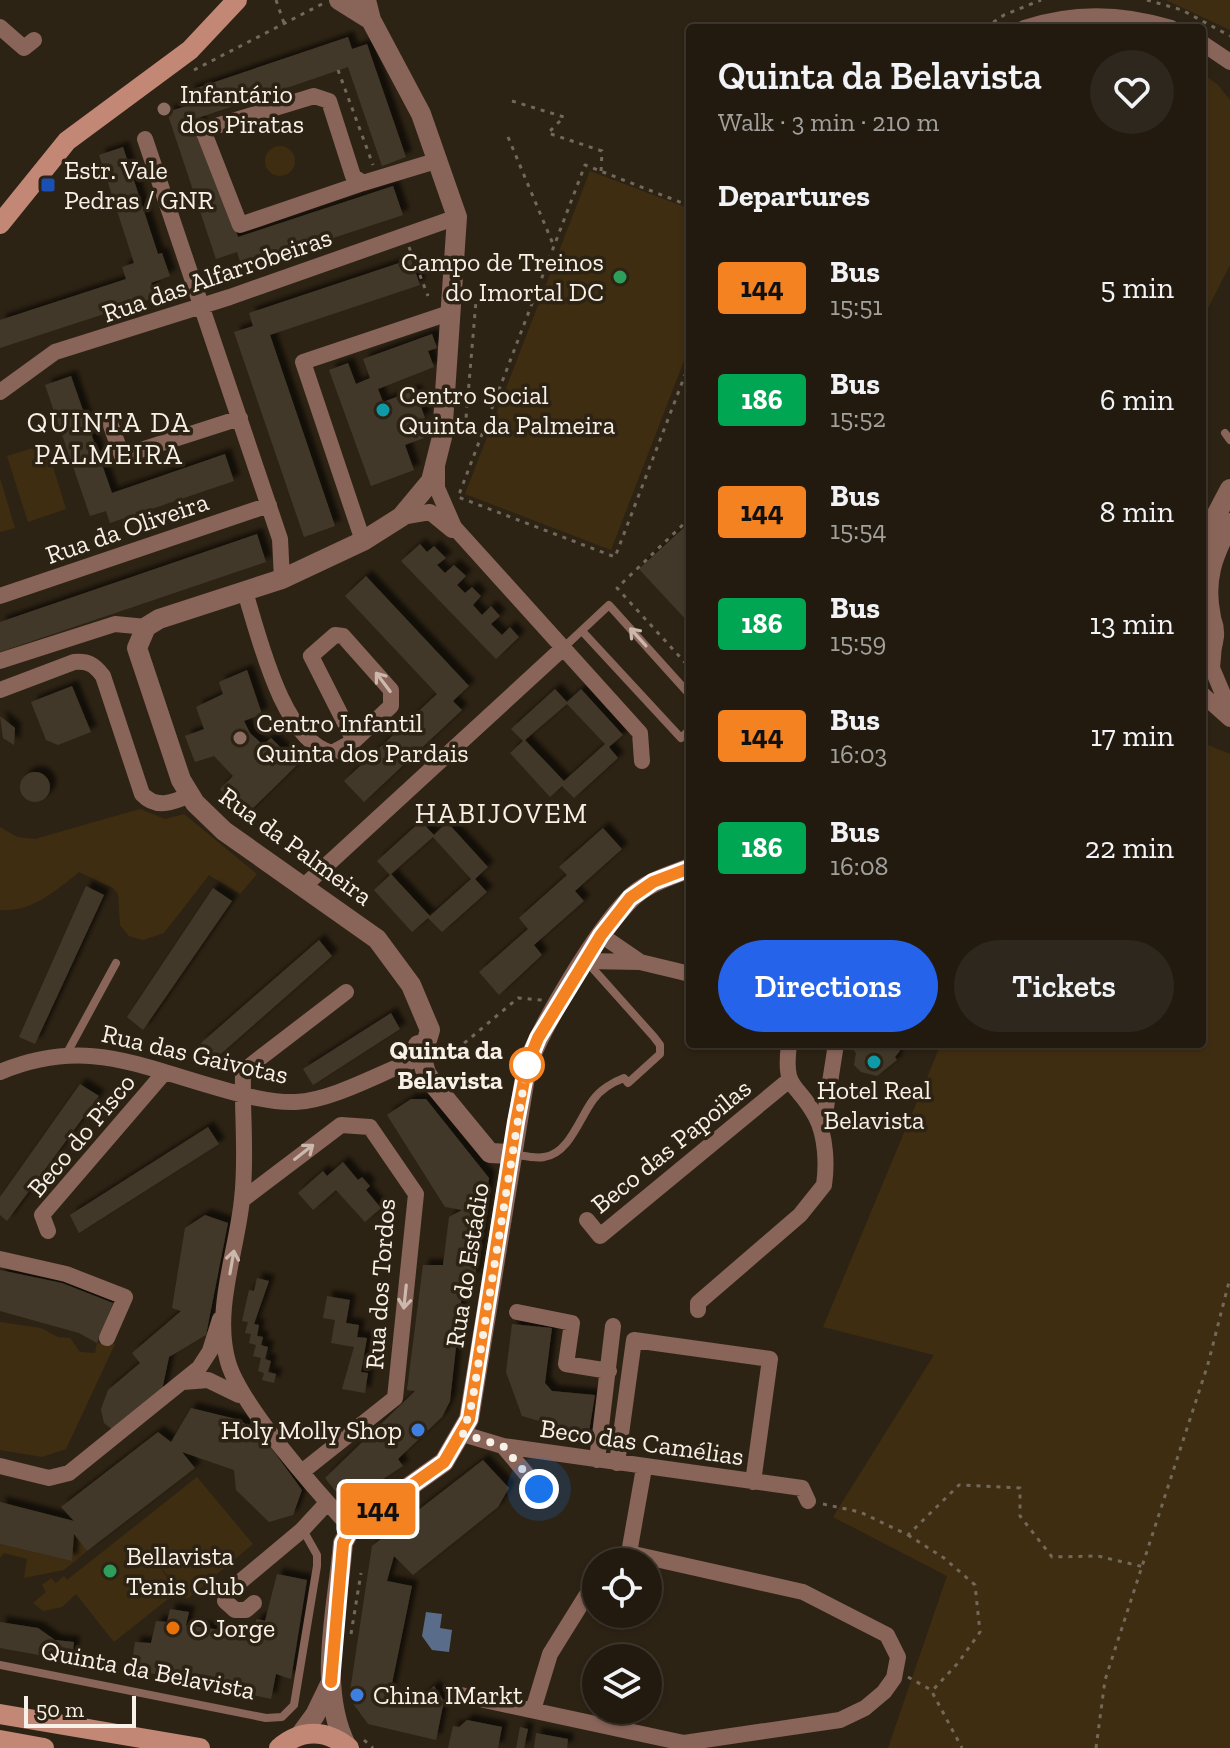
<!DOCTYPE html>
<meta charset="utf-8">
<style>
:root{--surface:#221a0f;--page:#2e271d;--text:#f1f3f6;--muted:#a2a19e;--line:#3f382f;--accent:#2563eb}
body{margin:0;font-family:"Zilla Slab",serif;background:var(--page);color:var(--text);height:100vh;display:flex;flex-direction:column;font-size:30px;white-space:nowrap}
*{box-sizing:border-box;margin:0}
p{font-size:26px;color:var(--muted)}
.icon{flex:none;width:44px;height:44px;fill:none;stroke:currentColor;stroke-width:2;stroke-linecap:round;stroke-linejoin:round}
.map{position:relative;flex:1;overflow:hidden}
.sheet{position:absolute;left:686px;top:24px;width:520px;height:1024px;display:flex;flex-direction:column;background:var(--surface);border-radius:8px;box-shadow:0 2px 6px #0004,0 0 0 2px var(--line)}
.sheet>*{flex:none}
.badge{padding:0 16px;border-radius:6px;font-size:28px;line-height:52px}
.fabs{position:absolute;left:582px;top:1548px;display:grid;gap:16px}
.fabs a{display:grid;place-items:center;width:80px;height:80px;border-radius:50%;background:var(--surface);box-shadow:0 2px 6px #0004,0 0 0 2px var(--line);font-size:40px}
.scale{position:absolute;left:24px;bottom:20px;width:112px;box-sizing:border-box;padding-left:8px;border:4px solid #f8f1e7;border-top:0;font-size:22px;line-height:28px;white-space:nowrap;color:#f8f1e7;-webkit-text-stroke:6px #2d2314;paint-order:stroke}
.you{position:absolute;width:40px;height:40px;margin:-20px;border:6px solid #fff;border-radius:50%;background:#1a73e8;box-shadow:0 0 0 12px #1a73e833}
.map>.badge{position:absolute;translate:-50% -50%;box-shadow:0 0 0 4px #fff}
h2{padding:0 32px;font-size:30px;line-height:72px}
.round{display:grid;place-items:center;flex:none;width:84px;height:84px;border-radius:42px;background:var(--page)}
.overview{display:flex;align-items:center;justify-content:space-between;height:136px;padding:0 32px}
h1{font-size:38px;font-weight:600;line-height:60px}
.primary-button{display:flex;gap:16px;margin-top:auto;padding:16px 32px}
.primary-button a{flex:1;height:92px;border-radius:48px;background:var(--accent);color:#fff;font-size:32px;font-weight:600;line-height:92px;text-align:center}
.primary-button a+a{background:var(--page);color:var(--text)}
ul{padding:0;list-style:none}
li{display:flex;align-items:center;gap:24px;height:112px;padding:0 32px}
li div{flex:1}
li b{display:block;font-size:30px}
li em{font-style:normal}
li .badge{min-width:88px;font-weight:700;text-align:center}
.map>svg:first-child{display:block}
</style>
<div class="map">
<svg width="1230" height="1748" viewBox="0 0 1230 1748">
<defs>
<filter id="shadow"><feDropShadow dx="6" dy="-6" stdDeviation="2" flood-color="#0009"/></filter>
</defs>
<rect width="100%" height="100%" fill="#2d2314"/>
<path fill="#3f2d11" d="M1166,0H1230V30Z
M1202,73L1218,85L1230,100V265L1202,320Z
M265 161a15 15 0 1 1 30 0a15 15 0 1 1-30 0Z
M590,171L690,209V345L611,550L465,494Z
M46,444L66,509L28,522L7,456Z
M0,478L15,528L0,532Z
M1205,744L1230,754V1748H888L947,1576L833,1517L934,1355L823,1327L941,1044H1202Z
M140,809L165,819L184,814L257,874L240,894L209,875L164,933L143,940L129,936L120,925L118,894L113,888L79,872C57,890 31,913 0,910V827L17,837L35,839Z
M0,1322L41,1328L58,1337L70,1338L80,1352L95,1353L97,1343L115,1344L66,1449L42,1457L0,1450Z
M197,1477L253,1544L187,1599L148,1552L178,1591L114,1642L76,1594L62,1607L43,1611L33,1603L46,1592L42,1585L51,1578L56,1583L64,1576L67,1580Z
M74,1534L87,1551L64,1570L24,1578L27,1559L4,1553L0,1558V1544L72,1561Z"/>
<path fill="#596d8b" d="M426,1612L442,1614L440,1628L452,1630L449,1652L432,1650L422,1636Z"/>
<path fill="#433829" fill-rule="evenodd" filter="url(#shadow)" d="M348,37L352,49L367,44L406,157L382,166L348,67L198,118L238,237L393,186L403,215L242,268L237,252L216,259L167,112L193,104L188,91Z
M123,147L158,254L162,253L170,276L151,283L156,297L0,348V320L126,279L122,267L134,263L99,155Z
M411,259L420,285L270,335L335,526L304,537L234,332L253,326L249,313Z
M432,334L437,348L428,351L434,367L378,389L383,402L415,390L425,418L418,421L424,438L405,445L414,470L371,486L329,370L348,363L356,384L370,378L363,359Z
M71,376L112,493L225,454L234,481L110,523L106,511L90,516L45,385Z
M690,522V624L639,569Z
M257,534L266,562L0,652V622Z
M420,544L427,552L434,546L446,558L437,565L445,573L454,565L466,576L457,585L465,593L472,587L481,596L473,605L482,615L491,606L500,616L491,624L502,635L510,627L519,637L496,659L401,561Z
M366,576L469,686L453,701L462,710L364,802L344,781L437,694L345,596Z
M247,670L262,714L244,721L250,733L263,745L271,738L298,764L246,815L220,789L233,776L214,756L195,762L185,736L204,729L196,707L223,694L219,682Z
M72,686L91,732L58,745L46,740L31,702Z
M555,689L567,702L581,689L623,735L609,747L618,758L574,798L562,786L550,797L510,753L523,741L511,729ZM567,704L605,744L564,781L525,740Z
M0,716L15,728L14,745L3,738Z
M20 787a15 15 0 1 1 30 0a15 15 0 1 1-30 0Z
M421,821L434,835L447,822L488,867L475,879L487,892L442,932L428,918L412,932L374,890L391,874L430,916L471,879L433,837L390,875L377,861Z
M603,828L622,849L575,891L584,901L534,945L542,955L499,995L479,972L528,929L519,918L567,875L559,867Z
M86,886L104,895L35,1044L19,1037Z
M213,888L232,901L143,1030L127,1017Z
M319,940L332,956L215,1059L201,1043Z
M391,1013L400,1029L313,1085L303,1069Z
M848,1044H896L900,1051L895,1057L897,1060L877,1076L861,1072L854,1065L856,1053Z
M80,1084L99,1096L7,1221L0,1215V1197Z
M411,1099H426L489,1178L475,1277L464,1276L450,1401L442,1417L398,1459L403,1466L366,1490L369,1505L341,1498L325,1478L415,1391L407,1390L423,1265H443L449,1217L462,1210L445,1207L387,1115Z
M208,1127L219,1144L79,1233L70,1215Z
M343,1162L358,1180L362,1177L370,1186L366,1190L381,1208L365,1222L336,1190L313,1210L298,1193L323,1171L327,1176Z
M205,1215L228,1223L206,1335L169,1357L161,1395L113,1430L104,1423L101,1409L108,1390L140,1363L132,1353L181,1311L172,1308L185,1228Z
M0,1270L62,1283L113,1303L97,1343L79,1333L0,1311Z
M257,1278L269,1281L254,1324L259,1325L257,1336L263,1337L261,1345L268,1347L265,1359L271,1361L268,1372L276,1374L274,1383L262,1380L264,1373L258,1371L261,1358L253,1356L256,1345L249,1343L251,1334L245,1333L248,1322L242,1321L249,1290L254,1291Z
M327,1296L350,1300L346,1323L359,1325L357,1337L367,1338L361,1372L368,1373L365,1393L342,1389L354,1347L331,1343L335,1320L323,1318Z
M512,1324L552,1328L545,1383L552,1391L595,1395L588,1438L543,1431V1422L522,1416L506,1372Z
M191,1408L240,1420L264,1438L302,1490L293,1515L269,1522L236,1490L234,1470L182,1452L195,1468L87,1551L74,1534L72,1561L0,1544V1502L74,1521L61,1507L158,1432L171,1442Z
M483,1460L509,1488L498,1507L413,1575L394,1556L387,1581L412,1586L388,1703L411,1706L434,1686L444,1701L436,1740L368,1724L349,1698L372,1546Z
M277,1574L307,1580L291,1679L276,1674L271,1699L131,1669L135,1642L151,1643L156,1621L167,1622L170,1609L189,1612L186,1625L249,1634L257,1619L265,1621Z
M0,1622L38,1628L55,1640L74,1642L72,1661L0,1648Z
M467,1720L502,1727L498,1748H448L453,1726L459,1727Z
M520,1727L528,1729L524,1748H516Z
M536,1733L568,1739L567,1748H534Z"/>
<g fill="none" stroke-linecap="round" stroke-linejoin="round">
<path stroke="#72695b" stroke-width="3" stroke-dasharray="4 6" stroke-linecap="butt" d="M276,0L284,23
M1147,0L1182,10L1230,36
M985,28L1004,15L1041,0
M194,70L322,4
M338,70L373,165
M512,101L564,117L548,133L602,151L601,172
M508,137L553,244
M690,206L585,165L458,497L615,557L690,362
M409,247L428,296
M458,433L465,430L476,301L470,297
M690,518L617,588L690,668
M439,1058L449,1056L518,998L542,1000
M823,1504L860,1512L908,1535L959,1485L1020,1488V1516L1052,1557L1098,1556L1144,1567
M908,1535L944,1558L975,1585L980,1632L958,1663L932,1691
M351,1634L361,1573
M908,1677L931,1690L962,1748
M364,1740L373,1748
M1096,1748L1105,1680L1208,1364L1230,1278"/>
<path stroke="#896459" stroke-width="8" d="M1225,433L1230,440
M582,631L681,738L690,729
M562,649L609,605L690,695
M67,1053L116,963
M511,1154C521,1155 534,1159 544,1157C569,1154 580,1117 593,1100C600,1090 613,1082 624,1078L628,1083L660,1054V1045L654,1037L587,962
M0,1665L266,1718L282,1717L294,1705L317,1566V1555L303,1530"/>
<path stroke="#896459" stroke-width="16" d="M0,27L24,48L34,40
M1024,28C1072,12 1123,13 1171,28
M1202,43L1230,62
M145,139L280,539L282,579
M363,183L240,225L203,130L314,96L329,101L353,176L363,183L439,160
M0,392L55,352L230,297L457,217
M110,423L122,456L240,418
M437,467V488L454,527L640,733L642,761
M401,517L430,512L452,530
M363,541L303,362L452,312
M245,592C259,636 282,740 332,753L354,741L391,706V690L343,636L335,635L311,656L354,741
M0,596L269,505
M1214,645L1212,668L1230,711
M0,661L115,624L146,627
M0,690L74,662C88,661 94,664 103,676L142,794C156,809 172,803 190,795
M1202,694L1230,719
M304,886L562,649
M601,935L639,961
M586,961L640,962L690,974
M346,992L251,1065L243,1076C242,1117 247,1158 242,1199C237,1251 213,1310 228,1362C240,1405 319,1494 351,1528
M0,1072C84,1037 136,1065 218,1088C242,1095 271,1103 296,1102C335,1100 385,1070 422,1057
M822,1133L836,1044
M242,1200L341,1125L370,1127L416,1194L395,1398L303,1471
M587,1220L600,1236L788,1081
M48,1231L42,1215L164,1073
M0,1259L66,1274L125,1297L107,1338
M698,1310V1303L800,1215L824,1185C827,1165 826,1136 816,1117C797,1081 783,1092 789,1044
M517,1312L572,1323L566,1364L609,1371
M183,1382L208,1380L239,1395
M463,1434L503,1446L802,1488L808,1501
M503,1446L539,1489
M597,1460L613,1326
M617,1463L634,1340L770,1359L753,1482
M0,1466L49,1478L69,1473L199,1368L210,1351L220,1319
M611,1562L629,1553L644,1468
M254,1603L246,1610H235L225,1601L228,1592L302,1530L327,1503
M461,1695L684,1743L840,1720L865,1708L884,1692L894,1678L898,1657L887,1635L803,1592L629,1553
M533,1710L550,1654L596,1580"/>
<path stroke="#896459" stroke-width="20" d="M339,0L371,20
M366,0L371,20L421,114L457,217L442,437L431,481L401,517L363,541L282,579L159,619L146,627L137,648L181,780L195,803L224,831L377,939L411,985L430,1030L422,1057
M1202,542L1230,489
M1211,617C1203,580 1213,555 1230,523
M1202,663C1216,647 1219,626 1205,609
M418,1045L426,1073L434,1085L490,1153L511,1154
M301,1734L315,1715L331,1682
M347,1747C316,1688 338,1607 343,1543L351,1528L444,1462L469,1419L527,1065C545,1020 596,934 629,900C645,883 669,876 690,868"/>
<path stroke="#c28775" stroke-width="20" d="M0,224L67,141L190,50L237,0
M0,1714L200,1748
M0,1740L44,1748
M279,1748C301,1729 326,1729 349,1748"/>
</g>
<defs><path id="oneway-shaft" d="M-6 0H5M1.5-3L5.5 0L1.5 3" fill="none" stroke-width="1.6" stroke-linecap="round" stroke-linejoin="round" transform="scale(2)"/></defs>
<g stroke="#ccb9ae">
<use href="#oneway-shaft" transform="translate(638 637) rotate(-132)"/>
<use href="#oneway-shaft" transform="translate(383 682) rotate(-127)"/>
<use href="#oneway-shaft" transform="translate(304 1152) rotate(-38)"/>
<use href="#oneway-shaft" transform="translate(232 1262) rotate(-80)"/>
<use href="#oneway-shaft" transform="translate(405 1297) rotate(96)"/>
</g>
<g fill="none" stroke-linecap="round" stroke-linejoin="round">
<defs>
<path id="line" d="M331,1682L343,1543L351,1528L444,1462L469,1419L516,1122L527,1065L538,1038L601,935L630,898L653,882L690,868"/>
</defs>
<use href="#line" stroke="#fff" stroke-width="18"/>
<use href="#line" stroke="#f58220" stroke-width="12"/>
<path stroke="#f8f1e7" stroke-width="8" stroke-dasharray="0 14.4" d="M527,1065L472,1403L463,1434L503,1446L539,1489"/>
</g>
<g fill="#8d6e63" stroke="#2d2314" stroke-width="3">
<circle cx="164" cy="109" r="8"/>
<circle cx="240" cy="738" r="8"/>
</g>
<rect fill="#1a4fb4" stroke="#2d2314" stroke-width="3" x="40" y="177" width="16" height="16" rx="4"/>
<g fill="#2e9e5b" stroke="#2d2314" stroke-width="3">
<circle cx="620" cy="277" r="8"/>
<circle cx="110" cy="1571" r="8"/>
</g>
<g fill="#0f9aa8" stroke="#2d2314" stroke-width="3">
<circle cx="383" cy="410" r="8"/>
<circle cx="874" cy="1062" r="8"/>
</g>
<circle fill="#fff" stroke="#f58220" stroke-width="4" cx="527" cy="1065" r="16"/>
<g fill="#3f7fe0" stroke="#2d2314" stroke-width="3">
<circle cx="418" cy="1430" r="8"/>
<circle cx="357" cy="1695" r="8"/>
</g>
<circle fill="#e8710a" stroke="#2d2314" stroke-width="3" cx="173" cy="1628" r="8"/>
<g text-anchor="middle" stroke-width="7" stroke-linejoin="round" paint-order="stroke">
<g font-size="26" fill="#f8f1e7" stroke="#2d2314" text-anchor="start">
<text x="180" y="103">Infantário<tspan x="180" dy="30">dos Piratas</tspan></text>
<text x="64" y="179">Estr. Vale<tspan x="64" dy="30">Pedras / GNR</tspan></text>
<text x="604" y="271" text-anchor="end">Campo de Treinos<tspan x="604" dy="30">do Imortal DC</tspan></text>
<text x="399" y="404">Centro Social<tspan x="399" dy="30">Quinta da Palmeira</tspan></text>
<text x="256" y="732">Centro Infantil<tspan x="256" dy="30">Quinta dos Pardais</tspan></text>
<text x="874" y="1099" text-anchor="middle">Hotel Real<tspan x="874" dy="30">Belavista</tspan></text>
<text x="402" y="1439" text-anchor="end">Holy Molly Shop</text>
<text x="126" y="1565">Bellavista<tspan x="126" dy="30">Tenis Club</tspan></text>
<text x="189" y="1637">O Jorge</text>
<text x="373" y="1704">China IMarkt</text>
</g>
<g font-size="26" fill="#f8f1e7" stroke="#2d2314">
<text transform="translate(217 275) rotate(-19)" y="9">Rua das Alfarrobeiras</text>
<text transform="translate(127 528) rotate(-19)" y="9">Rua da Oliveira</text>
<text transform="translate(296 846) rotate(36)" y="9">Rua da Palmeira</text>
<text transform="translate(195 1054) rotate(13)" y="9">Rua das Gaivotas</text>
<text transform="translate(81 1135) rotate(-50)" y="9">Beco do Pisco</text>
<text transform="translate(671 1146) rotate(-39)" y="9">Beco das Papoilas</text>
<text transform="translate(467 1265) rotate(-81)" y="9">Rua do Estádio</text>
<text transform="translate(380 1284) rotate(-86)" y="9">Rua dos Tordos</text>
<text transform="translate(642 1442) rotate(8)" y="9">Beco das Camélias</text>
<text transform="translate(148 1670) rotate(11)" y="9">Quinta da Belavista</text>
</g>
<g font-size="26" font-weight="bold" fill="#f8f1e7" stroke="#2d2314" text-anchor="end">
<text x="503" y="1059">Quinta da<tspan x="503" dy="30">Belavista</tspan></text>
</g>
<g font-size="28" letter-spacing="2" fill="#f8f1e7" stroke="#2d2314">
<text x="109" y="432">QUINTA DA<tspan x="109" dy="32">PALMEIRA</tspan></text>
<text x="502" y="823">HABIJOVEM</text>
</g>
</g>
</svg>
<div class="fabs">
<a><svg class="icon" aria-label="locate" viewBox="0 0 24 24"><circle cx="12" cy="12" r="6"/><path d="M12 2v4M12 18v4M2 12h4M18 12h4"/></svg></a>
<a><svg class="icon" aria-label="layers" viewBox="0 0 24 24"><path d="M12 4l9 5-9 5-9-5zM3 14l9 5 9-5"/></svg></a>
</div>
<div class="scale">50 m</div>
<div class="you" style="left:539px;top:1489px"></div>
<b class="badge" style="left:378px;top:1509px;background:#f58220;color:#111">144</b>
<section class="sheet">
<div class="overview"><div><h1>Quinta da Belavista</h1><p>Walk · 3 min · 210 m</p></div><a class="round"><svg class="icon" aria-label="heart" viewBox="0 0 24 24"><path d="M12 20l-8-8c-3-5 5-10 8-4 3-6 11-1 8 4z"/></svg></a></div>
<h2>Departures</h2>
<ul>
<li><span class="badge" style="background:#f58220;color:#111">144</span><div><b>Bus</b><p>15:51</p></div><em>5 min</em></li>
<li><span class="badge" style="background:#00a651;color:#fff">186</span><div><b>Bus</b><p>15:52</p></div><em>6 min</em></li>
<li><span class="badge" style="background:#f58220;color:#111">144</span><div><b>Bus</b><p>15:54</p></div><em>8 min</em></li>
<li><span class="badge" style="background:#00a651;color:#fff">186</span><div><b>Bus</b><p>15:59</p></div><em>13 min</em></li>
<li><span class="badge" style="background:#f58220;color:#111">144</span><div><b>Bus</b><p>16:03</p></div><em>17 min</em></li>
<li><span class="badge" style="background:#00a651;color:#fff">186</span><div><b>Bus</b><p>16:08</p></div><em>22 min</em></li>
</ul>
<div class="primary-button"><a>Directions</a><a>Tickets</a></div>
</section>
</div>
